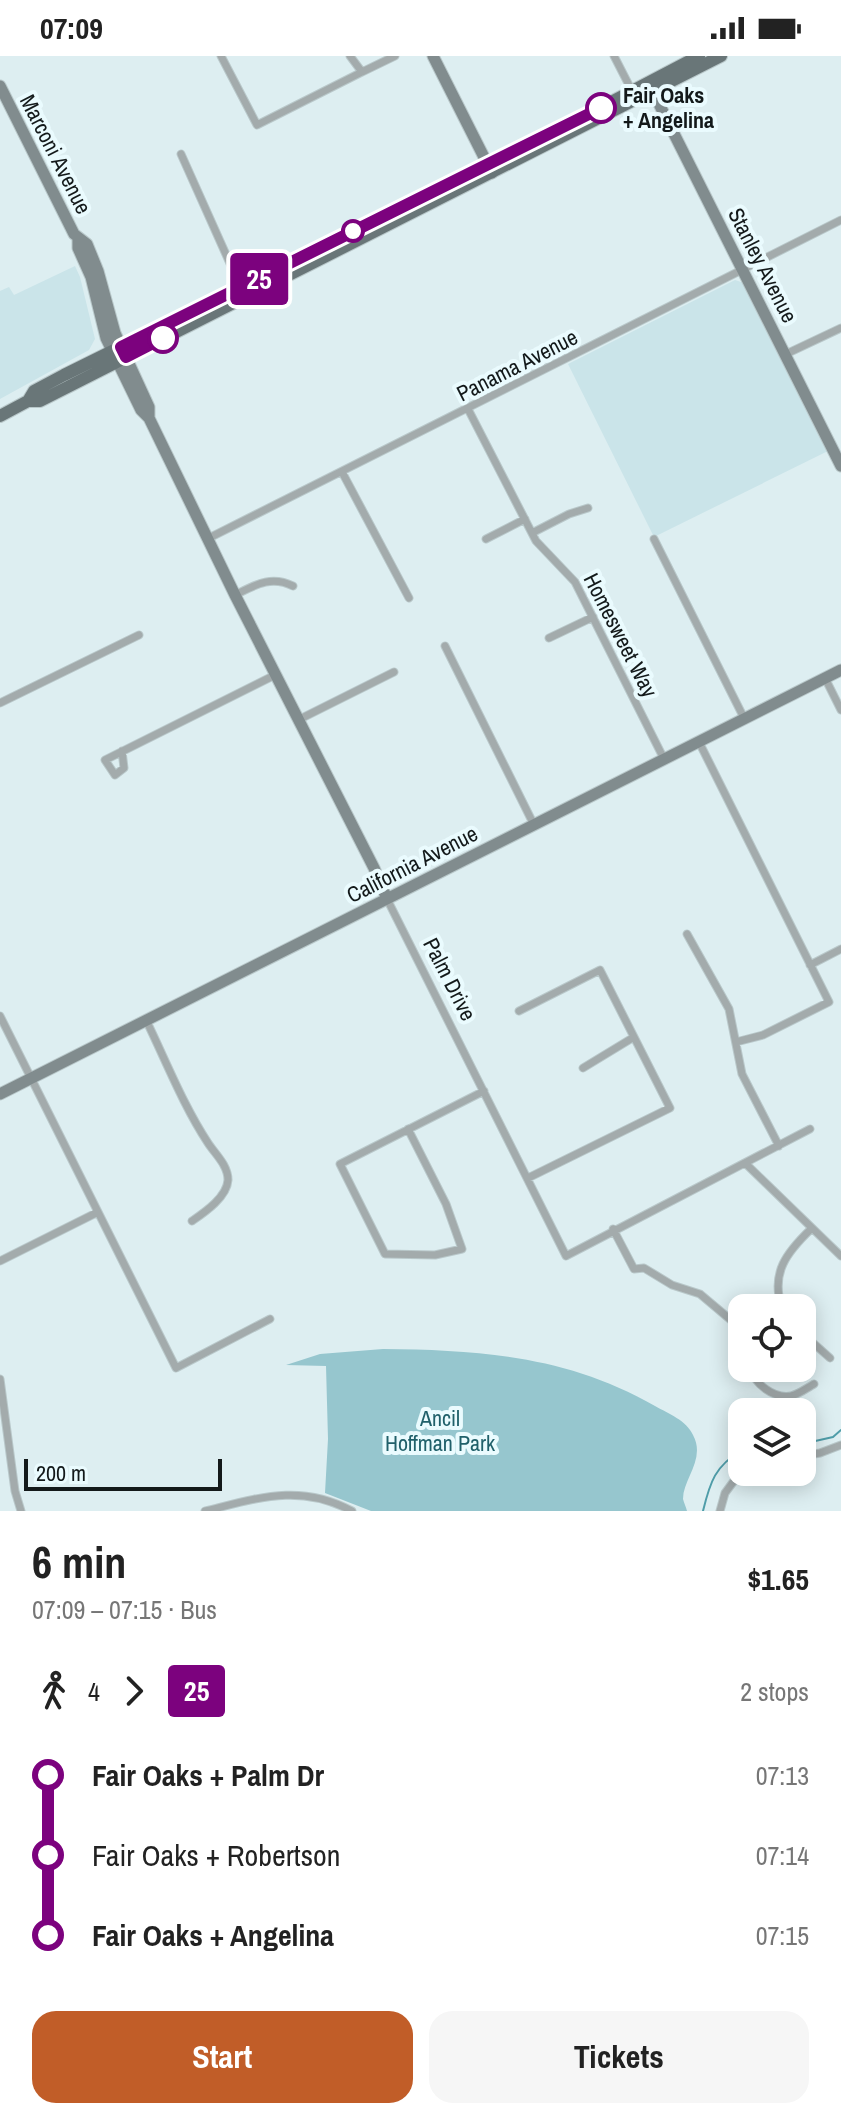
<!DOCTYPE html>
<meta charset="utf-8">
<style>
:root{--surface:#fff;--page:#f6f6f6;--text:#222;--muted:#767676;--accent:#c15d28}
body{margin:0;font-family:"Archivo Narrow",sans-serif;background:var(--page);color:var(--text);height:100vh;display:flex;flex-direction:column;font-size:30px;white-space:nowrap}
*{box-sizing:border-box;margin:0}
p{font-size:26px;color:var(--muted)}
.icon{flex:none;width:44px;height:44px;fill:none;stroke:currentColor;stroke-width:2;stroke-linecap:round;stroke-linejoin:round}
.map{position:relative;height:1455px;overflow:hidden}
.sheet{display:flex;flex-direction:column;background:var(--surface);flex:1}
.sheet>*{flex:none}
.badge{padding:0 16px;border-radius:6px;font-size:28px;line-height:52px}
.controls{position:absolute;left:728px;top:1238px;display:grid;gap:16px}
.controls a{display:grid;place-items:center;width:88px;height:88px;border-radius:16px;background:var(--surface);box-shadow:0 4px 20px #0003;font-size:40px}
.scale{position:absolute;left:24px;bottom:20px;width:198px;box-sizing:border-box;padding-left:8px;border:4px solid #13191a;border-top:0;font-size:22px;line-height:28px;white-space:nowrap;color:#13191a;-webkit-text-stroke:6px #eafbfe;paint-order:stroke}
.map>.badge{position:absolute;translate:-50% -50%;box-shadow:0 0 0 4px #fff}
.legs{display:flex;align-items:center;gap:12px;height:88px;padding:0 32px;font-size:26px}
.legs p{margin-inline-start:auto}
.overview{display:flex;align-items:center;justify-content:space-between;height:136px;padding:0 32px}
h1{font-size:44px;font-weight:700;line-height:60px}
.cta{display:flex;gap:16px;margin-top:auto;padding:16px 32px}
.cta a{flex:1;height:92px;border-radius:24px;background:var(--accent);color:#fff;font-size:32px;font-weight:700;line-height:92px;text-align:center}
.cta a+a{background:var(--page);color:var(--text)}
ul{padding:0 32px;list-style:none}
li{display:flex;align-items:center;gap:28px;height:80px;font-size:30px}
li i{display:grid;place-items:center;width:12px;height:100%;margin:0 10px;background:currentColor}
li i::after{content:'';width:20px;height:20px;margin:-10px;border:6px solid;border-radius:50%;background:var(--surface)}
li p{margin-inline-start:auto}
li:first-child i{background:linear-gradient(#0000 50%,currentColor 0)}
li:last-child i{background:linear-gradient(currentColor 50%,#0000 0)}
.status{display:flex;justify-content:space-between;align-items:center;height:56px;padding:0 40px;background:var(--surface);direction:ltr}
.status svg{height:22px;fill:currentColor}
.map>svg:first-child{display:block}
</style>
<div class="status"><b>07:09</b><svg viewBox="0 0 49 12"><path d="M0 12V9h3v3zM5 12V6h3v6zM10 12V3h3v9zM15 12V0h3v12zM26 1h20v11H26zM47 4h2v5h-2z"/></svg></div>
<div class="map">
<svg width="841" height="1455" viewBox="0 0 841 1455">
<rect width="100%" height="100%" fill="#ddeef1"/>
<path fill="#cae4e9" d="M75,210L80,221L95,283L89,294L0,343V235L9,231L14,239Z
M735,224L744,227L828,395L654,481L568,308Z"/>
<path fill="#96c6ce" d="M383,1293C481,1294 568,1300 655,1350C669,1358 686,1364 693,1379C706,1403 683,1423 683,1443C684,1447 686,1451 687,1455H371L325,1437L328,1383L326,1310L286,1309L320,1298Z"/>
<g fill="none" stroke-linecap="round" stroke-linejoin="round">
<path stroke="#4f9da9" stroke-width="2" d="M802,1388L833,1381L841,1374
M703,1455C710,1426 715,1410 742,1394"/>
<defs>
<path id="street" d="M221,0L257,69L362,16L350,0
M614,0L633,37
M362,16L395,0
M181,98L241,232
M786,298L841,272
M468,353L536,485L575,526L664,703
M342,416L409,542
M532,477L569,458L588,452
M207,483L841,164
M486,483L525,463
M654,483L744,662
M235,539C255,529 271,519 293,530
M549,582L593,561
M445,590L534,769
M825,622L841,654
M0,647L139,579
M298,664L394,616
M699,686L829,946L763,979L736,986
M122,695L124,712L115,719L105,704L275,619
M387,843L566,1200L810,1073
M687,878L729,953L742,1018L779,1090
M810,909L841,893
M519,955L600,914L670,1052L528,1122
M0,960L176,1312L270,1263
M146,964C166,1005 183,1049 208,1087C215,1098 228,1109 228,1124C227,1141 205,1156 192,1165
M583,1012L634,981
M408,1073L446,1148L462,1193L435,1199L385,1198L340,1108L484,1035
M745,1107L841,1200
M613,1173L634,1213L644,1212L672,1229L700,1238L738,1270L742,1277
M0,1205L98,1156
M782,1252C770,1217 787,1196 811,1173
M802,1277L830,1302
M751,1312C754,1328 774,1343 791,1340C799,1338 807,1332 814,1328
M0,1323L15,1435L21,1455
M802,1400L820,1397L841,1389
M205,1455C258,1442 300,1427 352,1455
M720,1455L725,1437L742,1414"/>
<path id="secondary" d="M433,0L492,117
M649,28L841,410
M0,30L74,178L87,188L98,215L115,277L149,351V362
M78,183V192L91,221L106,282L141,354L149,362L235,539L374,812L387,843
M0,1038L841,614"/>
<path id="primary" d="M28,345L34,335L64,319L533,87L699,0
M0,360L28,345H40L721,0"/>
</defs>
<use href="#street" stroke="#b9c8ca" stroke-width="9"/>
<use href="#secondary" stroke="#b9c8ca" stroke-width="13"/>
<use href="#primary" stroke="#b9c8ca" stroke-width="14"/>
<use href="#street" stroke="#a3abac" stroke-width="7"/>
<use href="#secondary" stroke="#818c8e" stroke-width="11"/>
<use href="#primary" stroke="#697678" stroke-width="12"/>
</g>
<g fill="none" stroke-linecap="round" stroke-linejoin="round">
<defs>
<path id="line-1" d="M163,282L126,301L121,291L601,52"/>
</defs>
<use href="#line-1" stroke="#fff" stroke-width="18"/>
<use href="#line-1" stroke="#7c027e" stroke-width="12"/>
</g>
<g fill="#fff" stroke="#7c027e" stroke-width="4">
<circle cx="601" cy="52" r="14"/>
<circle cx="353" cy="175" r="10"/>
<circle cx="163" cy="282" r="14"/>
</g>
<g text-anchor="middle" stroke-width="8" stroke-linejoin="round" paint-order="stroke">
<g font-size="22" font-weight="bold" fill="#13191a" stroke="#eafbfe" text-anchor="start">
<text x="623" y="47">Fair Oaks<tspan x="623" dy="25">+ Angelina</tspan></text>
</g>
<g font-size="22" fill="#13191a" stroke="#eafbfe">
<text transform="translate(56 98) rotate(63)" y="8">Marconi Avenue</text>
<text transform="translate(763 209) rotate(63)" y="8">Stanley Avenue</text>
<text transform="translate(517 309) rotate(-27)" y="8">Panama Avenue</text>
<text transform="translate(621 579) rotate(63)" y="8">Homesweet Way</text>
<text transform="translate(412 808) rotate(-27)" y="8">California Avenue</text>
<text transform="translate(450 923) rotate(63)" y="8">Palm Drive</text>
</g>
<g font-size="22" fill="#20606a" stroke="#eafbfe">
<text x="440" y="1370">Ancil<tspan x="440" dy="25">Hoffman Park</tspan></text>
</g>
</g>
</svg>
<div class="controls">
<a><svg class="icon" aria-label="locate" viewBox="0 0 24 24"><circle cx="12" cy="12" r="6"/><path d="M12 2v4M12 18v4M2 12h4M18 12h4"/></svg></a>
<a><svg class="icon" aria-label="layers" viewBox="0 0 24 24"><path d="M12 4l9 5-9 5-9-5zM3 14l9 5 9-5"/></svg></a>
</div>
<div class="scale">200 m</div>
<b class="badge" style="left:259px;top:223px;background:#7c027e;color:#fff">25</b>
</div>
<section class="sheet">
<div class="overview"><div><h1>6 min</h1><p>07:09 – 07:15 · Bus</p></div><b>$1.65</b></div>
<div class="legs"><svg class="icon" aria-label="walk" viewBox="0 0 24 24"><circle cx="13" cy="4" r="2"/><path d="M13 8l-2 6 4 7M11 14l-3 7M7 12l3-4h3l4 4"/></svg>4<svg class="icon" aria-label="forward" viewBox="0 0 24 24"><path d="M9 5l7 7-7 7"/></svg><b class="badge" style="background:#7c027e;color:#fff">25</b><p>2 stops</p></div>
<ul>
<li><i style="color:#7c027e"></i><b>Fair Oaks + Palm Dr</b><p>07:13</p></li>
<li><i style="color:#7c027e"></i><span>Fair Oaks + Robertson</span><p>07:14</p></li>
<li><i style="color:#7c027e"></i><b>Fair Oaks + Angelina</b><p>07:15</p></li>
</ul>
<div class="cta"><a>Start</a><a>Tickets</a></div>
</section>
